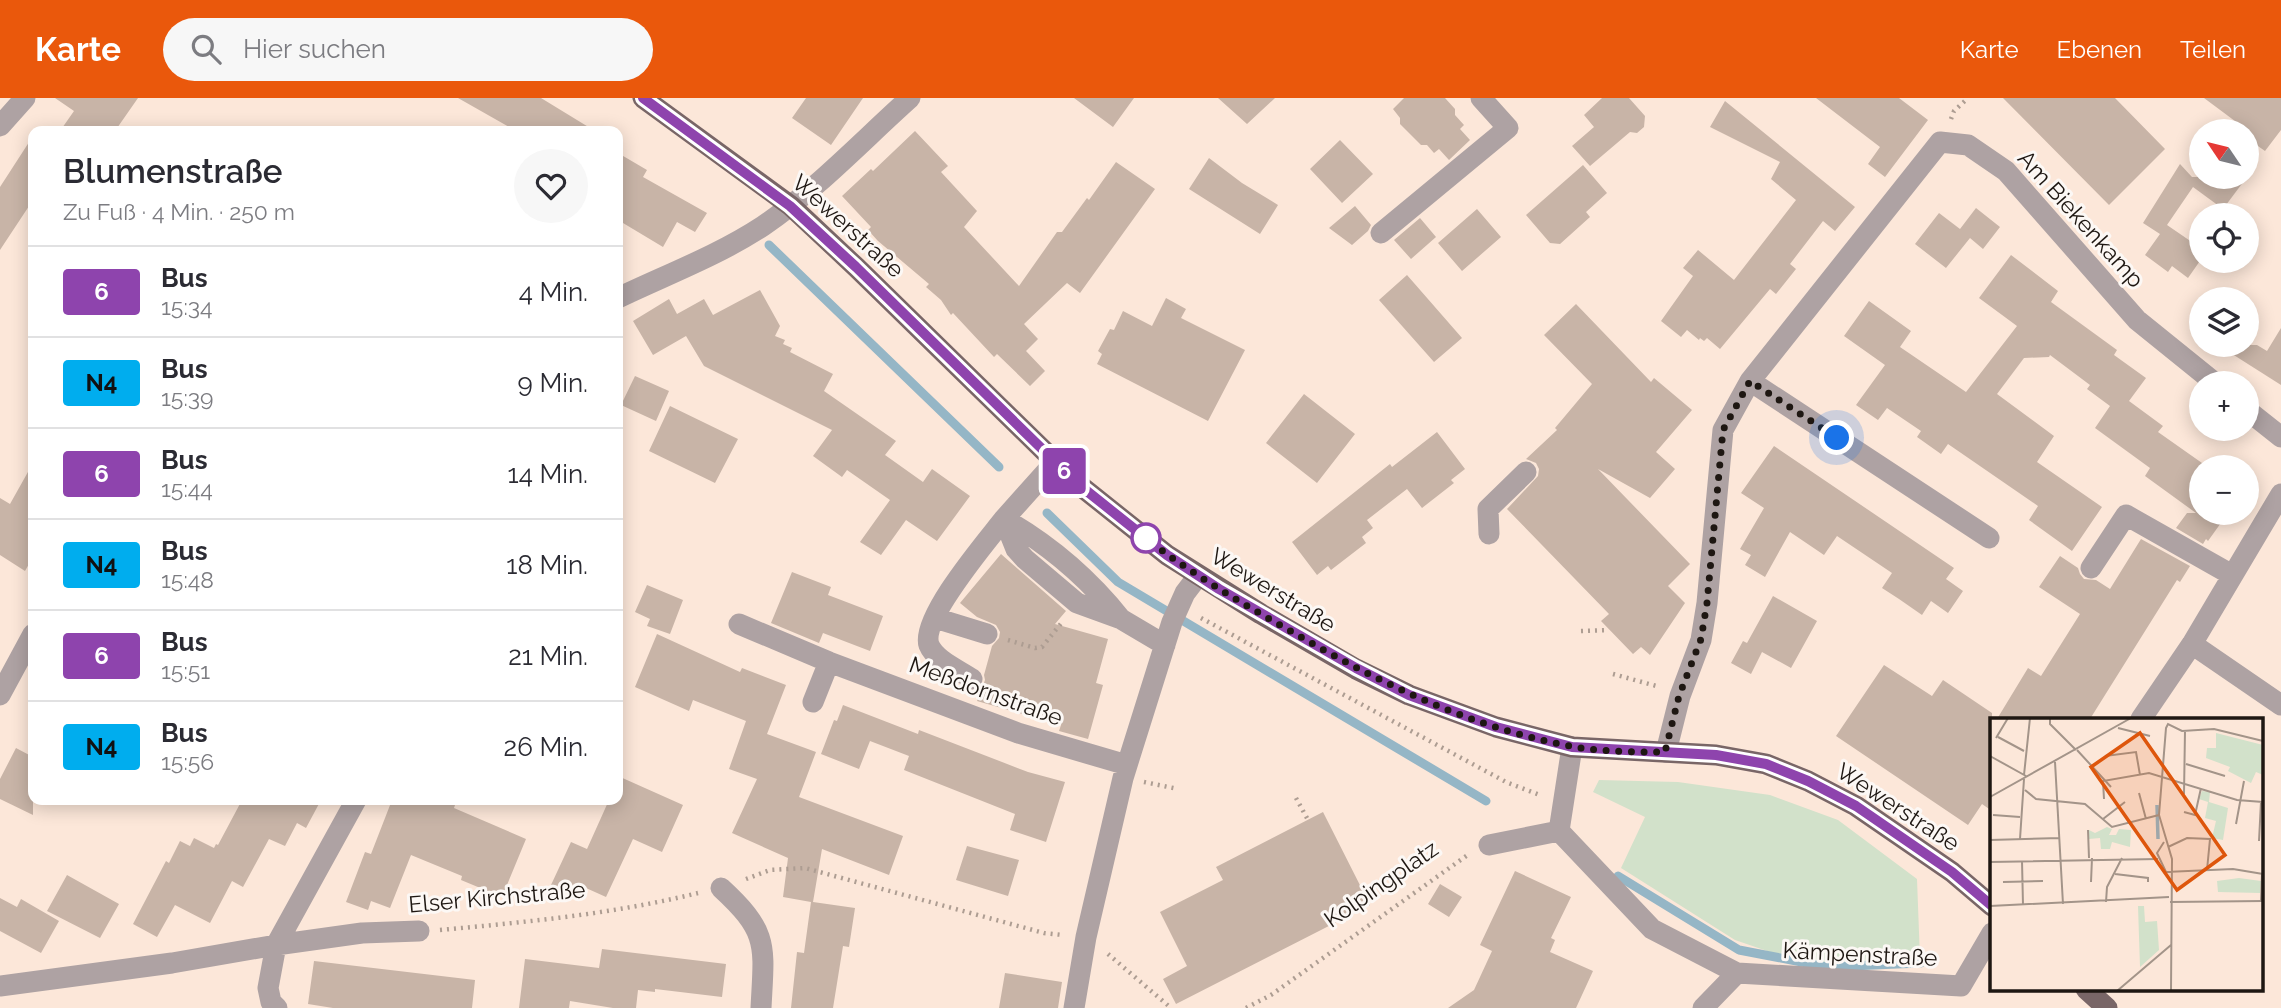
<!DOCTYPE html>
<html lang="de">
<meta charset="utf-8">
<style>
:root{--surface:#fff;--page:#f7f7f7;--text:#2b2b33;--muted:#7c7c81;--line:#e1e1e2;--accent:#ea580c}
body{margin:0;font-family:Raleway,sans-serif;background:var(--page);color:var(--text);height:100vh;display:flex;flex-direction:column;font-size:26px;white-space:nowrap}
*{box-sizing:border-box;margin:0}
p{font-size:23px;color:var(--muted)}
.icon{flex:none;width:38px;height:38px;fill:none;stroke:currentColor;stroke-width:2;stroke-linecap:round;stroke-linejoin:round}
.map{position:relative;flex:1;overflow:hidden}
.panel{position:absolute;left:28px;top:28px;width:595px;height:679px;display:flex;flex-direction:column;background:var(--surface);border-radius:14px;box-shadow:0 4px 18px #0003}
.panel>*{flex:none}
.badge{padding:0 14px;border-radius:5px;font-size:24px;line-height:46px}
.needle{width:46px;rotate:305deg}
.fabs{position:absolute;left:2189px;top:21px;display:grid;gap:14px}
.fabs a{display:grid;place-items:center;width:70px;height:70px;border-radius:50%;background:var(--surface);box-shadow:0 4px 18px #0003;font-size:35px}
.you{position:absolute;width:35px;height:35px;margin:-18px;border:5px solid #fff;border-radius:50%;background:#1a73e8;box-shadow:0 0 0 10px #1a73e833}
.map>.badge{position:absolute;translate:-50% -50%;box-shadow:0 0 0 4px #fff}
.round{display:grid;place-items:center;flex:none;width:74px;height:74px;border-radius:37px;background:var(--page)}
.overview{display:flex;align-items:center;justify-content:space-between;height:119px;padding:0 35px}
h1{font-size:33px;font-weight:600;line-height:52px}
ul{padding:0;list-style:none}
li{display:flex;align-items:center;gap:21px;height:91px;padding:0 35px;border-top:2px solid var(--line)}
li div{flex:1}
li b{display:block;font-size:26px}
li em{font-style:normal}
li .badge{min-width:77px;font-weight:700;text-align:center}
header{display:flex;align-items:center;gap:42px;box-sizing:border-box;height:98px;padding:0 35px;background:var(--accent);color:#fff}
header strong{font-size:33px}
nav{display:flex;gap:38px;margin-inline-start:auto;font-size:24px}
.search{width:490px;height:63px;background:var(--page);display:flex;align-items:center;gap:18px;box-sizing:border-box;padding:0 24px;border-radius:38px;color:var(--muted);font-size:26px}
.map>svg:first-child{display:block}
</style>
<header>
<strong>Karte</strong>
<div class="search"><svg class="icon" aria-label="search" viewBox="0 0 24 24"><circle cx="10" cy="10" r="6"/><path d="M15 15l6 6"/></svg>Hier suchen</div>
<nav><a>Karte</a><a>Ebenen</a><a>Teilen</a></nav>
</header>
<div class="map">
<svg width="2281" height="910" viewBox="0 0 2281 910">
<rect width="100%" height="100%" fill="#fce7d9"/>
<path fill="#d2e1ca" d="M1599,682L1678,684L1770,697L1838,722L1917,781L1920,861L1823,865L1770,854L1735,842L1621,770L1645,719L1593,694Z"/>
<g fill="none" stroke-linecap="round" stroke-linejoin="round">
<path stroke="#95b6c6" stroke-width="9" d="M769,147L999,369
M1047,415L1118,484L1486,703
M1618,778L1739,852L1827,869L1921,865"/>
</g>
<path fill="#c8b4a7" d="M55,0H138L115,33H60L74,13Z
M458,0H541L595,33H516Z
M806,0H863L831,47L792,20Z
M1074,0H1134L1113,29Z
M1218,0H1275L1247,26Z
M1404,0H1445L1455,11V17L1464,27L1460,31L1470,42L1449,62L1439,51L1434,55L1427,47H1421L1400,26V20L1393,11Z
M1602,0H1629L1645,18L1644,29L1637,35L1630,34L1590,68L1572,48L1594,29L1584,17Z
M1816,0H1899L1928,22L1885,79L1868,66L1880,49Z
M2003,0H2115L2165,51L2109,107Z
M2204,0H2281V32L2265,53L2248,41L2247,32Z
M1725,3L1855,109L1835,133L1823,123L1790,166L1796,171L1776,196L1770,191L1720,251L1707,240L1704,243L1700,240L1699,242L1687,232L1681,239L1661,223L1693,178L1683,170L1698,152L1734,182L1796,102L1771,81L1780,64L1710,29Z
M915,33L948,68L941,74L977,113L964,129L1019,188L1057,134H1062L1087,100L1089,102L1116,64L1155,91L1080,195L1067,185L1024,226L1038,241L1026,253L1045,273L1030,288L997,256L994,259L953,215L951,217L941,202L926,189L929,186L878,143L868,132L871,129L842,98L871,71L873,73Z
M33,38V102L0,152V89Z
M1340,42L1373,76L1342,105L1310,71Z
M618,55L647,72L643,79L707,115L695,134L677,124L663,149L618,122Z
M1209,60L1242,85L1278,107L1260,136L1189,91Z
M2180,66L2192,79H2247L2223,111L2193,89L2167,127L2202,151V160L2188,180L2172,168L2168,174L2145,157L2160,136L2143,125Z
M1583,67L1607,95L1586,114L1590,119L1560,146L1550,145L1526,117Z
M1355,108L1371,127L1368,133L1352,147L1329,130Z
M1976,110L2000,129L1983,151L1970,140L1946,170L1915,146L1939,115L1960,131Z
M1477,111L1501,139L1462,173L1438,145Z
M1420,120L1436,139L1411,161L1394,142Z
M2011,157L2058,193L2051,204L2117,252L2114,257L2146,280L2129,303L2163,328L2158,334L2202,365V415H2228L2208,443L2206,441L2203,446L2176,430L2187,415H2196L2145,378L2150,370L2095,330L2110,308L2087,291L2090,287L2050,257L2049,259L2024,260L1997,296L2054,338L2037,364L2102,409L2072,453L2029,422L2038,408L1948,346L1941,356L1917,339L1921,333L1887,310L1878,322L1856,307L1885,267L1844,238L1869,203L1911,233L1900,249L1966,294L2017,228L1979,200Z
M1407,177L1462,240L1434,264L1379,202Z
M760,192L780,228L775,238L785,242L783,246L792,250L790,254L833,276L824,293L896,343L885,357L923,384L932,371L970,398L937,443L906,422L881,457L860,444L890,402L847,372L842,379L813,358L832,332L704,268L686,238L653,257L633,223L669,201L677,216L704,201L713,217Z
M1166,200L1186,211L1181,220L1245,252L1208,323L1097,266L1102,256L1098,253L1110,231L1114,232L1123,213L1152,228Z
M1576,206L1651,284L1654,280L1692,312L1656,354L1675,371L1650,400L1598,371L1690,466L1668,488L1685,505L1650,557L1641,549L1633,556L1601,523L1609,516L1507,411L1538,378L1539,371L1536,365L1526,361L1557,332L1555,330L1592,286L1544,237Z
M2281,230V287L2218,247H2257L2267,253Z
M635,278L669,293L656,323L621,307Z
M1304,296L1355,336L1317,385L1266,345Z
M670,308L738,341L715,385L649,353Z
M1437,334L1465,371L1451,382L1454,385L1422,410L1407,391L1367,422L1373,430L1362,439L1366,445L1331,472L1328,468L1317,477L1292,444L1390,366L1392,369Z
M1774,348L1954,470L1946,481L1963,493L1948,515L1931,503L1922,517L1899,501L1882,490L1892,475L1837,438L1824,457L1790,434L1765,479L1745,467L1751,457L1740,451L1764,410L1741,395Z
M33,365V459L25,473L0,457V400L10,406Z
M2141,441L2190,468L2180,484L2177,482L2090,621H1997L2028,570L2041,578L2080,516L2039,489L2060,458L2078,470L2080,476L2084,481L2096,482L2110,491Z
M1001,456L1066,513L1055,526L1108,541L1096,585L1103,587L1088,641L1059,633L1061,627L977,603L985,582L984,577L992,548L999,540L1000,534L996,527L977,519L960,505Z
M792,474L831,489L828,497L883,518L870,553L823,535L819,545L771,525Z
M647,487L683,502L670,536L647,528L650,521L635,514Z
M1773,498L1817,523L1791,570L1762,554L1751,576L1731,565L1743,543L1747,545Z
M657,536L740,574L742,570L786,587L767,636L816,654L799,699L903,738L889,777L822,751L813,804L855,810L849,849L843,848L833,910H791L797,854L804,855L811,804L783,799L788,760L732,735L757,681L729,671L746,623L693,602L689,613L635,589Z
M1884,567L1932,598L1943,582L1992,615V713L1982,706L1968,727L1836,638Z
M843,607L918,636L919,632L1028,674L1065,684L1046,744L1010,732L1015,716L904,672L909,658L870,643L859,671L821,656L834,622L837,623Z
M16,650L33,659V717L0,701V681Z
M618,678L683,707L662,754L633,741L606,799L586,790L581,801L551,787L571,744L587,751L609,702H618Z
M242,702H321L306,730L297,725L285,748L269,741L243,789L232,783L210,825L175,807L157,839L133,826L166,763L169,765L180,743L190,748L194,740L214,750L216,746L218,747Z
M392,702H441L455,707L454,710L526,741L502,799L461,782L462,778L411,757L390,810L371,803L368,812L346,804L365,754L371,756Z
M1323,714L1370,807L1176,906L1163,881L1187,868L1160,814L1223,782L1216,769Z
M967,748L1019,762L1008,798L956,782Z
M1515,773L1571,799L1551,840L1555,842L1550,854L1593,873L1576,910H1448L1474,892L1492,853L1480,847Z
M67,777L119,806L100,840L47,813Z
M1440,786L1462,799L1449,819L1428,806Z
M0,800L17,809L21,801L59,823L41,855L0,833Z
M602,851L726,866L722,899L655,891V894L638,892L636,910H613L570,903L569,910H519L525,861L599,870Z
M314,863L475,882L472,910H333L308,906Z
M1005,875L1062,884L1058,910H999Z"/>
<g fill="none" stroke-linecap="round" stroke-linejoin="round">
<path stroke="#ad9d92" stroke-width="4.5" stroke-dasharray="2 5" stroke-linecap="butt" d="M1951,21L1954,13L1968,0
M1201,520L1506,684L1540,697
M1581,533L1609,532
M1008,542L1035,550L1042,549L1063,523
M1613,576L1660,589
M1144,684L1178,691
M1296,700L1308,722
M746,781L770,772L805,770L1044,835L1063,837
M440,832C527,824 613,816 698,795
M1108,856L1171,910
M1246,910L1271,897L1469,756"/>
<path stroke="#aea2a3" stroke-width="21" d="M0,28L25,0
M1381,135L1508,30L1481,0
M618,200C666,177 719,157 763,128C816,92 862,43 910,0
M1750,283L1989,440
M2247,312L2281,339
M1055,364L1004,421L1016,451L1025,461L1077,505L1121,521L1165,547
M1489,436L1488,411L1526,374
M2091,470L2126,417L2232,477
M935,520L987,536
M739,526L829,564L1018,635L1127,667
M2192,546L2281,607
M972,581C959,572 935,562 929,547C920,521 987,443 1004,421C1048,446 1089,481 1121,521
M0,597L33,536
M813,604L829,564
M2141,621L2192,546L2281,396
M1572,649L1559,733L1652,831L1737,875L1961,888L1992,835
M1666,654L1680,598L1701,542L1707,505L1723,332L1750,283L1940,44L1968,47L2006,73L2137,222L2215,285
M1489,747L1559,733
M721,790C770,835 764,848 761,910
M0,888L172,865L276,847L362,835L419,833
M277,910L271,904L268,890L276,847L356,702
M1074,910L1086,839L1123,680L1172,524L1185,495L1198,478
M1703,910L1737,875"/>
<path stroke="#796667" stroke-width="21" d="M643,0L791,108L856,169L1078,386L1167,457L1261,516L1356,571L1409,597L1496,629L1572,649L1716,657L1766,666L1808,683L1856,708L1952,774L1992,808
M2086,891L2107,910"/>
</g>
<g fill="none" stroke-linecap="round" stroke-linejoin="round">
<defs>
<path id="line" d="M643,0L790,108L856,169L1078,386L1167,457L1219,491L1356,570L1409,597L1496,629L1572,649L1716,657L1766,666L1808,683L1856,708L1952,774L1992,808"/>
</defs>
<use href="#line" stroke="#fff" stroke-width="16"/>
<use href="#line" stroke="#8e44ad" stroke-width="10"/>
<path stroke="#1e1712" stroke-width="7" stroke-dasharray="0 12.6" d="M1146,440L1144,439C1189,474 1238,503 1287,531C1376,583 1468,629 1570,648C1601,654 1634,654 1665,654L1679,598L1701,541L1707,505L1723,332L1750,283L1837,340"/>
</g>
<circle fill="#fff" stroke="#8e44ad" stroke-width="3.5" cx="1146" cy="440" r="14"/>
<g text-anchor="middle" stroke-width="6" stroke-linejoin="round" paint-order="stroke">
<g font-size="23" fill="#1e1712" stroke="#fcf8f5">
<text transform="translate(2081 121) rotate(48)" y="8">Am Biekenkamp</text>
<text transform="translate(848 128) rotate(42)" y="8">Wewerstraße</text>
<text transform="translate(1273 492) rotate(31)" y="8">Wewerstraße</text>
<text transform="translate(986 593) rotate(20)" y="8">Meßdornstraße</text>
<text transform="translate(1898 709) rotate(33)" y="8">Wewerstraße</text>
<text transform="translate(1381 786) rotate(-35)" y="8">Kolpingplatz</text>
<text transform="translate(497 799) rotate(-5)" y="8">Elser Kirchstraße</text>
<text transform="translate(1860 856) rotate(3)" y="8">Kämpenstraße</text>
</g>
</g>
<g transform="translate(1990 620)">
<rect width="273" height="273" fill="#fce7d9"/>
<path d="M226,15L273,27V57L266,54L261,65L238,53L240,49L216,40L217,30H226ZM212,73L220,74L219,84L238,90L233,122L222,120L226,103L215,100L218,84L209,81ZM117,109L122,111L119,117H126L129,111L141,112L140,129L122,124L120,131H111L110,120L99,121V112L105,115ZM249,160L271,163L270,175L228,174L227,163ZM148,188H154L155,204L167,203L169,232L150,249Z" fill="#d2e1ca"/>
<path fill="none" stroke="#95b6c6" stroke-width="3.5" d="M167,87L168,121"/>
<path fill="none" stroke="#a39489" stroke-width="2" d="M60,0V6L86,32M128,10L160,18M8,19L34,33M6,20L18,0M87,32L121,69M0,38L36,58M115,38L146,34L150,57M65,44L73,186M196,46L235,58M34,57L40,0M35,72L46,81L95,86L122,109L169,97M149,75L156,101M194,76L195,13M0,79L141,0M114,81L113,63L159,55L247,82L273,84M194,94L205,97L211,70M3,97L30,99M113,101L135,84M246,106L254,63M98,112L99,140M30,121L34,61M0,122L70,120M269,123L271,84M174,124L167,135L176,154L243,151L273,156M178,129L197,120L220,121L217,152M32,143L33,187M0,144L168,141M125,156L158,160V164M13,164L53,163M101,164L102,140M271,183L272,156M116,184L117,169L132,140M180,184L273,183M0,188L179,179M127,273L181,227M181,273L182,141L169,97L176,10L178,6L192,13L224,11L273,23"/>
<path fill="#de560c" fill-opacity="0.15" stroke="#de560c" stroke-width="3.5" d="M150,15L235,137L187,172L101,49Z"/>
<rect width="273" height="273" fill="none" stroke="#1e1712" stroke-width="3.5"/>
</g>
</svg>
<div class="fabs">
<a><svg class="needle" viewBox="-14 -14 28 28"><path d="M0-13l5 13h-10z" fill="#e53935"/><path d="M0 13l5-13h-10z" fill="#7c7c81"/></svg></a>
<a><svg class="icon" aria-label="locate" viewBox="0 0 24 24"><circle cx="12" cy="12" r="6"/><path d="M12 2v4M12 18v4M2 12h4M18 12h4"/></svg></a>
<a><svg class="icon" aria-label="layers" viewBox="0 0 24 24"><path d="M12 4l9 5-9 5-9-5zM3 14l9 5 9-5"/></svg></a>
<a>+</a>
<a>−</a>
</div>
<div class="you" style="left:1837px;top:340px"></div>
<b class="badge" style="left:1064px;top:373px;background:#8e44ad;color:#fff">6</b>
<section class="panel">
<div class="overview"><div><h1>Blumenstraße</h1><p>Zu Fuß · 4 Min. · 250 m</p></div><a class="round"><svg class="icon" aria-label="heart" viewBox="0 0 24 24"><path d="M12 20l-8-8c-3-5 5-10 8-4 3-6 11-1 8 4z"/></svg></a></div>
<ul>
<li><span class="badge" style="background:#8e44ad;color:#fff">6</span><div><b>Bus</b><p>15:34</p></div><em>4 Min.</em></li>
<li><span class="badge" style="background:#00adee;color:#111">N4</span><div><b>Bus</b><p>15:39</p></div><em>9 Min.</em></li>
<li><span class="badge" style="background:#8e44ad;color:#fff">6</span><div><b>Bus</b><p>15:44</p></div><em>14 Min.</em></li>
<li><span class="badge" style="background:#00adee;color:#111">N4</span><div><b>Bus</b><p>15:48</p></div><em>18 Min.</em></li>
<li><span class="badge" style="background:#8e44ad;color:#fff">6</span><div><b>Bus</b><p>15:51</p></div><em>21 Min.</em></li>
<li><span class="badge" style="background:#00adee;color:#111">N4</span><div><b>Bus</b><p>15:56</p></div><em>26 Min.</em></li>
</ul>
</section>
</div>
